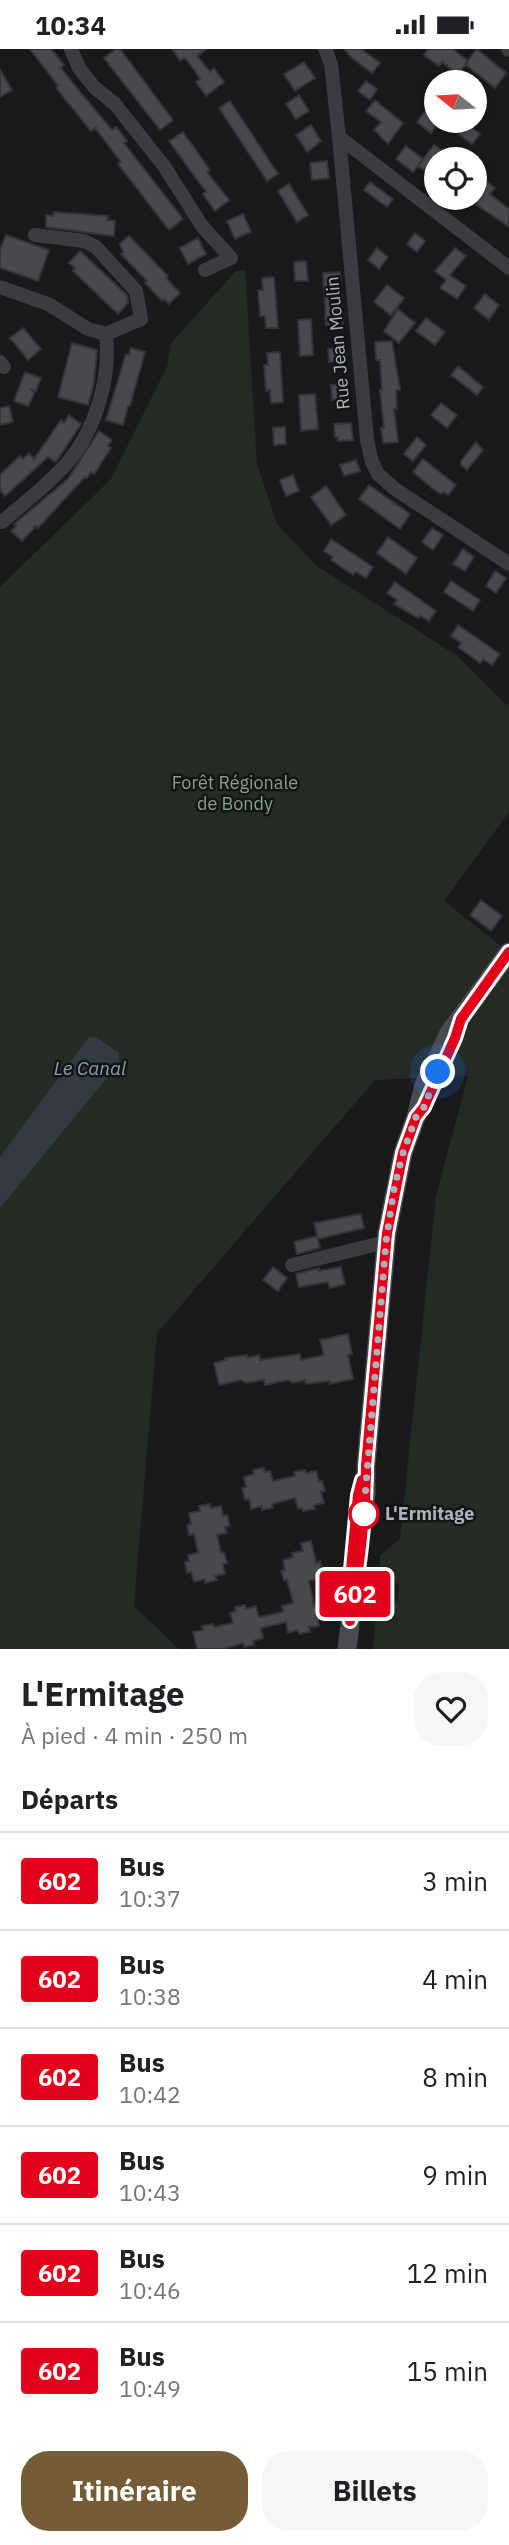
<!DOCTYPE html>
<html lang="fr">
<meta charset="utf-8">
<style>
:root{--surface:#fff;--page:#f6f6f6;--text:#202124;--muted:#757577;--line:#e0e0e0;--accent:#765c36}
body{margin:0;font-family:"IBM Plex Sans",sans-serif;background:var(--page);color:var(--text);height:100vh;display:flex;flex-direction:column;font-size:26px;white-space:nowrap}
*{box-sizing:border-box;margin:0}
p{font-size:23px;color:var(--muted)}
.icon{flex:none;width:38px;height:38px;fill:none;stroke:currentColor;stroke-width:2;stroke-linecap:round;stroke-linejoin:round}
.map{position:relative;height:1600px;overflow:hidden}
.sheet{display:flex;flex-direction:column;background:var(--surface);flex:1}
.sheet>*{flex:none}
.badge{padding:0 14px;border-radius:5px;font-size:24px;line-height:46px}
.needle{width:46px;rotate:288deg}
.tools{position:absolute;left:424px;top:21px;display:grid;gap:14px}
.tools a{display:grid;place-items:center;width:63px;height:63px;border-radius:50%;background:var(--surface);box-shadow:0 2px 5px #0004;font-size:35px}
.you{position:absolute;width:35px;height:35px;margin:-18px;border:5px solid #fff;border-radius:50%;background:#1a73e8;box-shadow:0 0 0 10px #1a73e833}
.map>.badge{position:absolute;translate:-50% -50%;box-shadow:0 0 0 4px #fff}
h2{padding:0 21px;font-size:26px;line-height:63px}
.round{display:grid;place-items:center;flex:none;width:74px;height:74px;border-radius:28px;background:var(--page)}
.head{display:flex;align-items:center;justify-content:space-between;height:119px;padding:0 21px}
h1{font-size:33px;font-weight:700;line-height:52px}
.button{display:flex;gap:14px;margin-top:auto;padding:14px 21px}
.button a{flex:1;height:80px;border-radius:28px;background:var(--accent);color:#fff;font-size:28px;font-weight:700;line-height:80px;text-align:center}
.button a+a{background:var(--page);color:var(--text)}
ul{padding:0;list-style:none}
li{display:flex;align-items:center;gap:21px;height:98px;padding:0 21px;border-top:2px solid var(--line)}
li div{flex:1}
li b{display:block;font-size:26px}
li em{font-style:normal}
li .badge{min-width:77px;font-weight:700;text-align:center}
.status{display:flex;justify-content:space-between;align-items:center;height:49px;padding:0 35px;background:var(--surface);direction:ltr}
.status svg{height:19px;fill:currentColor}
.map>svg:first-child{display:block}
</style>
<div class="status"><b>10:34</b><svg viewBox="0 0 49 12"><path d="M0 12V9h3v3zM5 12V6h3v6zM10 12V3h3v9zM15 12V0h3v12zM26 1h20v11H26zM47 4h2v5h-2z"/></svg></div>
<div class="map">
<svg width="509" height="1600" viewBox="0 0 509 1600">
<rect width="100%" height="100%" fill="#19191b"/>
<path fill="#232b24" d="M245,221L257,415L277,475L317,517L456,606L509,658V763L444,852L502,898L509,894V1600H373L376,1562L398,1551L399,1536L380,1523V1506L400,1490L436,1147L468,1027L375,1031L157,1284L134,1557L179,1600H0V538L111,430L167,318L171,294L236,222Z"/>
<path fill="#323b40" d="M96,988L119,1004V1014L0,1159V1108L88,989Z"/>
<path fill="#48494d" stroke="#333437" stroke-width="2" d="M30,0H51L64,16L61,19L81,44L112,81L116,78L127,92L124,94L183,170L169,181L118,115L121,113L95,79L91,82L56,39L58,37Z
M116,0H120L173,71L160,81L104,9Z
M172,0H207L197,7L210,23L214,19L224,33L206,47L196,33L200,30L197,25L185,9L180,12Z
M344,0H361L380,14L372,24L352,9Z
M428,0H453L468,12L458,26L442,13L439,17L424,6Z
M477,0L506,24L495,39L465,15Z
M304,13L315,29L295,42L284,25Z
M0,21L12,41L0,48Z
M366,32L377,40L370,51L358,42Z
M299,46L309,62L296,70L286,55Z
M375,51L403,74L388,95L374,81L381,73L366,62Z
M230,52L278,125L267,132L219,59Z
M427,60L436,67V77L431,84L417,73Z
M441,72H464L480,85L472,95Z
M311,76L321,92L307,103L296,86Z
M183,83L210,121L207,123L229,151L215,162L203,145L206,143L169,92Z
M434,96L443,102L436,110V130L418,117Z
M406,97L423,110L413,123L396,110Z
M327,112L329,129L312,131L310,114Z
M480,127L495,139L490,145L509,160V178L474,154V135Z
M370,133L393,150L387,158L364,141Z
M289,135L308,166L297,173L278,142Z
M54,163L108,167L107,171L115,172L114,187L46,178V166L53,167Z
M243,165L251,183L235,190L227,172Z
M415,184L425,192L417,203L407,195Z
M6,186L49,201L38,232L0,219V201Z
M129,187L168,227L166,229L180,244L169,255L164,250L162,252L145,234L147,232L121,205L123,203L120,195Z
M198,189L206,205L188,215L180,199Z
M377,199L388,208L379,220L368,211Z
M455,199L466,207L450,226L466,237L457,250L440,239L446,231L435,222Z
M80,202L127,246L128,254L118,265L73,222L75,219L69,214Z
M306,212L308,232H295L294,213Z
M340,223L343,275L326,276L323,224Z
M274,228L278,279H266L265,267H260L258,241H263L262,229Z
M387,236L404,249L391,266L374,253Z
M485,245L499,256L489,271L474,259Z
M398,260L415,274L399,294L384,282Z
M426,269L445,283L435,296L416,282Z
M311,270L313,306L300,307L298,271Z
M23,279L41,300L28,311L10,289Z
M392,292L400,341H396L397,360H394L398,393L383,394L381,379H384L380,341H382L380,311H376L375,293Z
M72,294L97,301L94,334L88,356L58,348Z
M345,298L346,311L329,313L328,300Z
M131,299L145,303L130,357H128L123,376L106,371L126,305L129,306Z
M280,303L283,353L271,354L270,341L266,342L264,316H268L267,304Z
M458,317L483,338L477,346L451,326Z
M25,323L41,329L36,342L30,340L35,343L28,357L14,352Z
M348,335L349,349L332,351L331,336Z
M315,345L318,380L301,382L299,346Z
M441,354L457,366L447,379L431,366Z
M9,357L13,373L0,376V359Z
M69,366L81,375L57,411L55,413L48,408L5,447L0,441V426L20,407L23,410L29,404L34,410L61,371L64,374Z
M351,374L353,391L338,392V388H335L334,375Z
M285,378L286,395L274,396L273,379Z
M99,382L112,391L108,397L111,399L94,425L91,423L87,429L85,428L38,479L36,477L22,492L11,482L16,477L14,475L68,430Z
M417,388L426,396L413,412L404,405Z
M476,393L483,401L467,421L461,416V412Z
M423,410L456,436L448,446L444,443L441,445L433,440L413,423Z
M356,411L360,422L344,427L340,416Z
M293,426L299,442L286,447L280,431Z
M369,436L410,465L400,480L359,450Z
M326,437L346,466L331,476L311,448Z
M432,479L443,486L433,501L422,493Z
M388,488L417,509L406,525L377,504Z
M331,490L373,518L366,529L356,523L353,526L331,511L333,508L324,502Z
M463,500L474,508L465,522L453,515Z
M495,522L506,529L496,544L486,537Z
M451,532L480,551L473,562L444,543Z
M395,533L436,562L429,572L420,567L418,569L394,555L397,551L387,544Z
M458,576L500,605L492,616L483,610L480,614L458,598L461,594L451,587Z
M481,851L502,867L491,882L470,866Z
M361,1165L364,1179L318,1190L320,1199L297,1205L294,1193L317,1187L314,1174Z
M273,1218L287,1229L278,1242L263,1231Z
M341,1218L345,1235L330,1239L328,1233L299,1238L296,1225L319,1219V1222Z
M348,1285L352,1305L348,1306L353,1330L330,1335V1332L306,1335L305,1331L293,1334L288,1331L265,1336L264,1331L246,1334L241,1331L219,1336L214,1314L226,1311L225,1309L247,1306L248,1309L259,1306L260,1311L300,1305L301,1311L324,1306L320,1291Z
M264,1419V1423L270,1422L273,1432L295,1427L294,1423L305,1421L306,1424L316,1422L319,1433L322,1432L325,1442L321,1443L324,1454L314,1456L315,1460L303,1462L302,1459L298,1460L295,1449L272,1455L273,1459L262,1461V1457L251,1460L249,1450L245,1451L242,1439L246,1438L244,1428L254,1425L253,1421Z
M210,1455L211,1459L221,1457L223,1467L227,1466L230,1477L225,1478L227,1484L217,1486L221,1504L224,1503L227,1514L223,1515L225,1525L215,1527L217,1531L205,1534V1530L194,1533L191,1523L187,1524L185,1513L189,1512L188,1506L198,1504L194,1485L189,1486L187,1476L191,1475L189,1464L200,1462L199,1457Z
M311,1492L316,1514L320,1512L322,1524L318,1525L319,1530L309,1532L314,1556L318,1555L320,1565L317,1566L319,1577L309,1578L310,1583L299,1585L298,1581L288,1584L286,1573L282,1574L261,1579L263,1589L253,1592L254,1596L244,1598L243,1594L224,1600H197L193,1583L203,1581L202,1577L213,1575L214,1578L233,1574L230,1564L236,1562L235,1558L245,1556L246,1560L256,1557L259,1568L283,1563L282,1557L293,1554L287,1531L284,1532L281,1522L285,1521L283,1511L293,1508L292,1504L303,1502L301,1494Z"/>
<g fill="none" stroke-linecap="round" stroke-linejoin="round">
<path stroke="#3b3c40" stroke-width="14" d="M71,0L79,19L94,38L115,55L164,117L202,177L231,209L205,221
M325,0L331,15L339,88L367,391L372,413L378,425L395,440L509,515
M508,0L509,1
M339,88L509,219
M0,238L48,255L88,280L106,285L141,270L136,242L96,198L84,192L35,186
M0,313L4,318
M2,473C24,454 49,435 68,413C96,380 111,328 106,285
M292,1216L386,1193"/>
<path stroke="#494b4f" stroke-width="19" d="M347,1600L366,1445V1417L387,1184L403,1104L416,1068L424,1036L441,1001L449,984L509,903"/>
</g>
<g fill="none" stroke-linecap="round" stroke-linejoin="round">
<defs>
<path id="line" d="M362,1431L358,1446L349,1542L350,1572C359,1521 366,1469 366,1417L387,1184L403,1104L416,1068L424,1058L455,989L461,970L509,903"/>
</defs>
<use href="#line" stroke="#fff" stroke-width="16"/>
<use href="#line" stroke="#e2001a" stroke-width="10"/>
<path stroke="#adb1b9" stroke-width="7" stroke-dasharray="0 12.6" d="M364,1465L363,1472L386,1193L394,1140L403,1104L416,1068L424,1058L438,1023"/>
</g>
<circle fill="#fff" stroke="#e2001a" stroke-width="3.5" cx="364" cy="1465" r="14"/>
<g text-anchor="middle" stroke-width="5" stroke-linejoin="round" paint-order="stroke">
<g font-size="18" fill="#adb1b9" stroke="#141416">
<text transform="translate(338 294) rotate(-95)" y="6">Rue Jean Moulin</text>
</g>
<g font-size="18" fill="#86a286" stroke="#141416">
<text x="235" y="740">Forêt Régionale<tspan x="235" dy="21">de Bondy</tspan></text>
</g>
<g font-size="18" font-weight="bold" fill="#adb1b9" stroke="#141416" text-anchor="start">
<text x="385" y="1471">L'Ermitage</text>
</g>
<g font-size="19" font-style="italic" fill="#88a0b0" stroke="#141416">
<text x="90" y="1026">Le Canal</text>
</g>
</g>
</svg>
<div class="tools">
<a><svg class="needle" viewBox="-14 -14 28 28"><path d="M0-13l5 13h-10z" fill="#e53935"/><path d="M0 13l5-13h-10z" fill="#757577"/></svg></a>
<a><svg class="icon" aria-label="locate" viewBox="0 0 24 24"><circle cx="12" cy="12" r="6"/><path d="M12 2v4M12 18v4M2 12h4M18 12h4"/></svg></a>
</div>
<div class="you" style="left:438px;top:1023px"></div>
<b class="badge" style="left:355px;top:1545px;background:#e2001a;color:#fff">602</b>
</div>
<section class="sheet">
<div class="head"><div><h1>L'Ermitage</h1><p>À pied · 4 min · 250 m</p></div><a class="round"><svg class="icon" aria-label="heart" viewBox="0 0 24 24"><path d="M12 20l-8-8c-3-5 5-10 8-4 3-6 11-1 8 4z"/></svg></a></div>
<h2>Départs</h2>
<ul>
<li><span class="badge" style="background:#e2001a;color:#fff">602</span><div><b>Bus</b><p>10:37</p></div><em>3 min</em></li>
<li><span class="badge" style="background:#e2001a;color:#fff">602</span><div><b>Bus</b><p>10:38</p></div><em>4 min</em></li>
<li><span class="badge" style="background:#e2001a;color:#fff">602</span><div><b>Bus</b><p>10:42</p></div><em>8 min</em></li>
<li><span class="badge" style="background:#e2001a;color:#fff">602</span><div><b>Bus</b><p>10:43</p></div><em>9 min</em></li>
<li><span class="badge" style="background:#e2001a;color:#fff">602</span><div><b>Bus</b><p>10:46</p></div><em>12 min</em></li>
<li><span class="badge" style="background:#e2001a;color:#fff">602</span><div><b>Bus</b><p>10:49</p></div><em>15 min</em></li>
</ul>
<div class="button"><a>Itinéraire</a><a>Billets</a></div>
</section>
